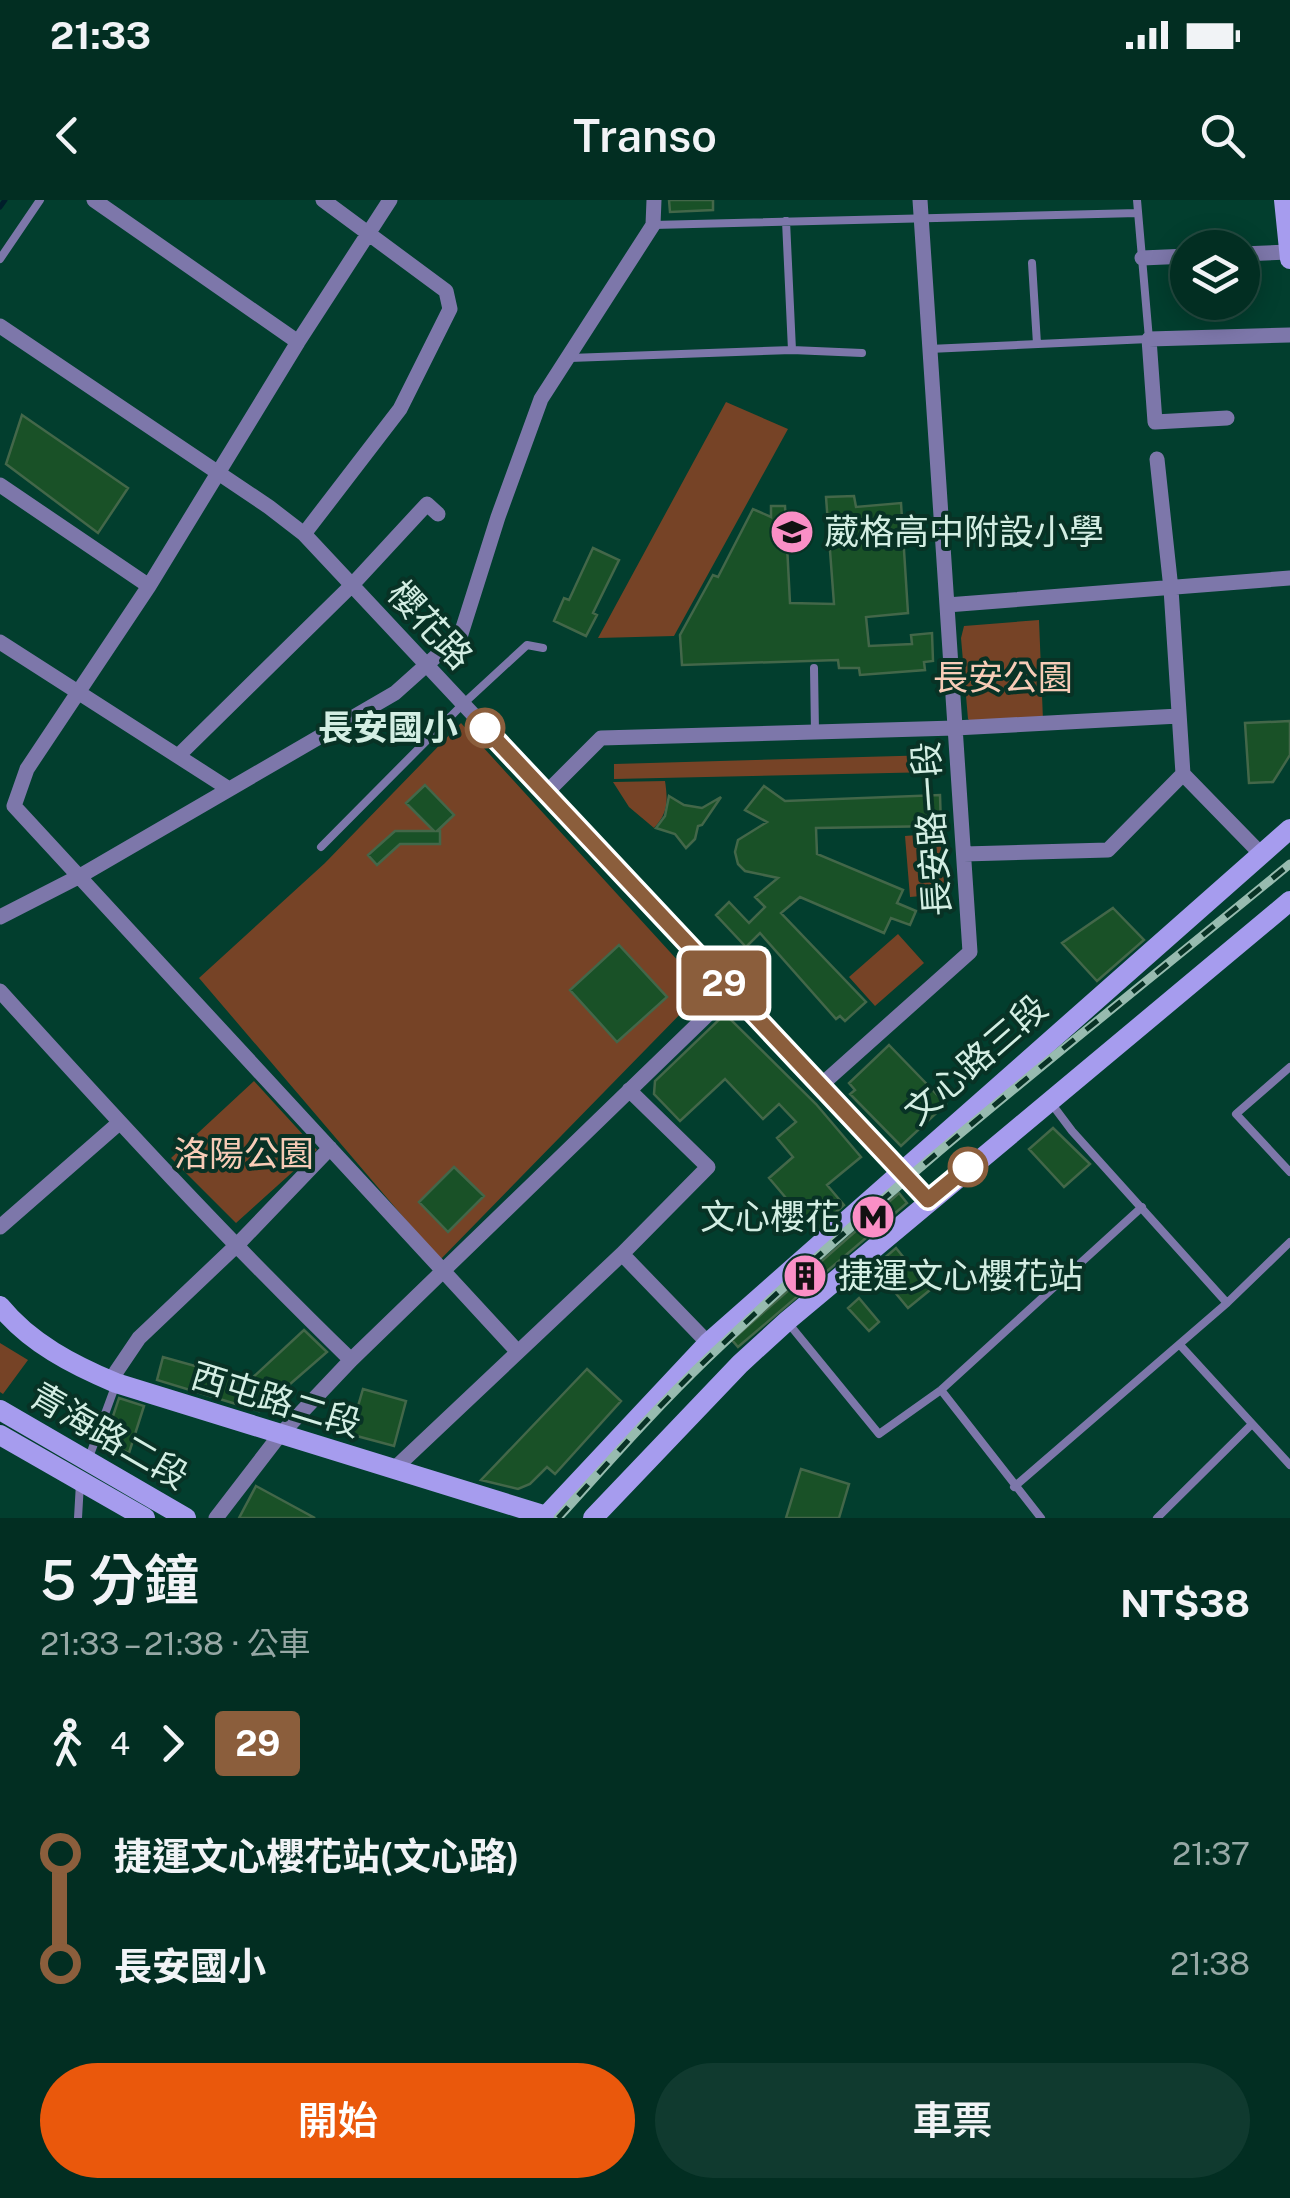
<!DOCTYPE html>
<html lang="zh-TW">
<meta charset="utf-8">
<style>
:root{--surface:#022e22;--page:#103a2f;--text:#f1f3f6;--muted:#96a8a5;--line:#234a40;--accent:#ea580c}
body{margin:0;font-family:"Public Sans","Noto Sans TC",sans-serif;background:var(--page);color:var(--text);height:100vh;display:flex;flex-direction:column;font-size:38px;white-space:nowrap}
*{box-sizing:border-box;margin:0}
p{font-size:32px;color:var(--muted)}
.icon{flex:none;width:55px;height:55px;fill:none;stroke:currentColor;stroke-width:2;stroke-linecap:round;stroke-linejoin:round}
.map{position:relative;height:1318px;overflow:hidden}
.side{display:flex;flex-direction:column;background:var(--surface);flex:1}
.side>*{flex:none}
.badge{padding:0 20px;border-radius:8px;font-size:35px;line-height:65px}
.controls{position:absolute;left:1170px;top:30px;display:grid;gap:20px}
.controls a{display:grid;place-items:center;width:90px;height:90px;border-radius:50%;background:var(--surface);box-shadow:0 5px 25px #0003,0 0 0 2px var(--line);font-size:50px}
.map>.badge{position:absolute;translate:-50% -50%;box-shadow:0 0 0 5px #fff}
.legs{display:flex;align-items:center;gap:15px;height:110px;padding:0 40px;font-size:32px}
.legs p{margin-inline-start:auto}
.summary{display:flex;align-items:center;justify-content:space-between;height:170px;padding:0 40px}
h1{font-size:55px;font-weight:600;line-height:75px}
.primary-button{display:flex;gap:20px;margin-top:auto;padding:20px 40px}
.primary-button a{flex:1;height:115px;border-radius:60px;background:var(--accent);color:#fff;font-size:40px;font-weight:600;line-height:115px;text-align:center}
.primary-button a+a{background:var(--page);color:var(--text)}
ul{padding:0 40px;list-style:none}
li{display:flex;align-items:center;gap:35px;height:110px;font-size:38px}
li i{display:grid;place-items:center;width:15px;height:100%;margin:0 12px;background:currentColor}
li i::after{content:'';width:25px;height:25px;margin:-12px;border:8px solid;border-radius:50%;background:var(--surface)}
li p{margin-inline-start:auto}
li:first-child i{background:linear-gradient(#0000 50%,currentColor 0)}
li:last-child i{background:linear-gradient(currentColor 50%,#0000 0)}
.status{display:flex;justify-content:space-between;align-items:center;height:70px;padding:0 50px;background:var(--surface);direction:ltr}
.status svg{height:28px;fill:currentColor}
header{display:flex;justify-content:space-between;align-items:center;height:130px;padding:0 40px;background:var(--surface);font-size:45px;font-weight:600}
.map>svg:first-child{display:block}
</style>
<div class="status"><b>21:33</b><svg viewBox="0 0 49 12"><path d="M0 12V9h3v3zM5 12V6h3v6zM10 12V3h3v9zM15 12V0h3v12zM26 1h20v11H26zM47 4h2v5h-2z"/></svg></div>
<header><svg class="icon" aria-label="back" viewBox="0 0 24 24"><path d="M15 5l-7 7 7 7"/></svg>Transo<svg class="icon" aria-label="search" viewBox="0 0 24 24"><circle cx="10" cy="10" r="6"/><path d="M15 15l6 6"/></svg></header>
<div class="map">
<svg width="1290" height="1318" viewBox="0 0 1290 1318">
<rect width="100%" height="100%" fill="#023e2e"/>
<path fill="#764326" d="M726,202L788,229L674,436L598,438Z
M1039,420L1043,520L978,528L968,519L961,438L964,426Z
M461,523L691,775V803L440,1060L199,778L325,663Z
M935,555L936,572L614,579V564Z
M665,581C668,601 668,613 654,628L629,607L613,582Z
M940,633L945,694L910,697L905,636Z
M898,734L924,763L875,806L849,777Z
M254,881L317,950L236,1023L171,958Z
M0,1143L28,1160L3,1194L0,1192Z"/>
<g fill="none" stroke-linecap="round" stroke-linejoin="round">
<path stroke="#001e2b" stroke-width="5" d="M0,7L5,0"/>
</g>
<path fill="#195127" stroke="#436749" stroke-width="2.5" d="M669,0H713V10L670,12Z
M22,215L128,288L98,333L6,264Z
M854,296L856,307L901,303L908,413L866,417L869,446L912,444L911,435L932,433L933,461L924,462L925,470L860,475L859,468H839L838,460L682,465L680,435L713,375L718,377L753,309L771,317V306H785L790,403L834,404L826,297Z
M593,348L619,360L593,413L597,415L586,436L554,421L564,398L569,400Z
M1290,521V555L1273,582L1249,583L1245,523Z
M425,585L454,615L437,631H440V644H400L377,665L368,655L395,631H434L406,603Z
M764,586L785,601L940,595L941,626L816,628L817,654L903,690L897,703L916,711L910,725L891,718L884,733L800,697L781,713L866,802L845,821L840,816L836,819L760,733L746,747L716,715L729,702L749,723L765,707L755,697L778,678L745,671L738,664L735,652L738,640L767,622L745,610Z
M669,596L684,605L702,608L721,597L702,625L698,626L695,639L686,648L675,634L656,628L665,616Z
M1113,708L1144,740L1097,781L1062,743Z
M619,745L667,797L617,842L570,790Z
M725,814L816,904L861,957L827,985L844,1005L814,1031L769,978L793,957L777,938L796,922L779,904L763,919L725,879L680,921L654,894L655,881Z
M889,845L946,904L901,946L850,894L855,890L849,883Z
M1053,928L1090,964L1064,987L1029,949Z
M454,967L484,996L448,1032L419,1002Z
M899,993L907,1003L738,1147L732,1140Z
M896,1048L930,1090L908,1108L874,1067Z
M859,1098L879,1122L869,1131L848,1108Z
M304,1130L327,1152L259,1211L157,1180L163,1157L249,1181Z
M587,1169L621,1201L555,1274L547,1267L530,1284L518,1289L481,1280Z
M363,1189L406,1201L394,1246L327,1228L333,1207L356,1213Z
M119,1198L144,1206L129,1253L104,1243Z
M801,1269L849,1284L839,1318H786Z
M256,1286L315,1318H239Z"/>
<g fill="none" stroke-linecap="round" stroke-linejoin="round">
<path stroke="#7d77aa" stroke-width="8" d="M653,25L1138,13
M0,59L40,0
M1032,63L1037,144
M929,149L1149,139L1137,0
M792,150L862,153
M570,158L792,150L786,21
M814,468L815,532
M321,647L463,504L527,445L543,448
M1290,867L1236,914L1290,972
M1051,903L1072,931L1227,1103
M789,1124L879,1234L941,1190L1142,1007
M1180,1145L1290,1265
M941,1190L1041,1318
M88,1260L116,1184
M1014,1287L1227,1103L1290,1042
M78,1318L80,1283
M1157,1318L1251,1225"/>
<path stroke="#7d77aa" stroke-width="15" d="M94,0L298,142
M390,0L298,142L149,386L27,569L14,606L518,1152
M1242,54L1289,52
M1142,58L1188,56
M0,126L269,307L304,334L928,1000
M1227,218L1155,222L1149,139L1290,135
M1157,259L1171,389L1183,574
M0,285L149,386
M304,334L400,209L450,109L446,91L323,0
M947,405L1290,378
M0,442L229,589
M179,555L352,385L427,304L438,314
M1183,574L1260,653
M546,593L601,538L955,528L1179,516
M964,654L1108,650L1183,574
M0,717L80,676L395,493L461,434L498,317L541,199L653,25L654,0
M0,791C114,917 229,1042 351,1160
M820,886L970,752L920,0
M0,1027L119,923
M622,1054L708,1143
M116,1183V1172L139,1138L238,1044L330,948
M393,1270L622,1054L708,967L629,890
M216,1318L279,1236L351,1160L732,791"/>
<path stroke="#a69cee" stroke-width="20" d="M1284,0L1290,59
M0,1106C30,1143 73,1165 116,1183L553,1318
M0,1210L186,1318
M0,1235L145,1318
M544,1318L708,1143L1290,629
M593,1318L740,1164L787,1121L1290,701"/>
<defs>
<path id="rail" d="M558,1318C607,1264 655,1209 708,1158C891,982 1094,825 1290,664"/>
</defs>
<use href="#rail" stroke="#97bbaf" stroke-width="9"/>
<use href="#rail" stroke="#083225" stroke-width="5" stroke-dasharray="15" stroke-linecap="butt"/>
</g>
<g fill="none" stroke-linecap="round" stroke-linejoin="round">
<defs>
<path id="line-1" d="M485,528L928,1000L968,967"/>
</defs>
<use href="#line-1" stroke="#fff" stroke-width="22"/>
<use href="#line-1" stroke="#8b5e3c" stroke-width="15"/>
</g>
<defs>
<symbol id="school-disc" viewBox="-11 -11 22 22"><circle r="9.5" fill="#fa8fc6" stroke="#083225"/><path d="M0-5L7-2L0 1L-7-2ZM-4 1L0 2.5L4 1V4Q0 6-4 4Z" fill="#111"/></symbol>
<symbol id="metro-disc" viewBox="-11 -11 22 22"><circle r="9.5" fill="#fa8fc6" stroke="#083225"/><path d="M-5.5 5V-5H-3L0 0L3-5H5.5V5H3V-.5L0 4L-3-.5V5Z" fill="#111"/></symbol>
<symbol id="building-disc" viewBox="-11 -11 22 22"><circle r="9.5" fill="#fa8fc6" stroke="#083225"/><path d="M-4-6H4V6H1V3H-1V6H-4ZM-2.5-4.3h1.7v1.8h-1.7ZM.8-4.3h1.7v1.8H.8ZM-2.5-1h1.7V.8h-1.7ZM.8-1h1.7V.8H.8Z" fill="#111"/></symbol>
</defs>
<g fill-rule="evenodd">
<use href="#school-disc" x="767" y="307" width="50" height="50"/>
<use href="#metro-disc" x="848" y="992" width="50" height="50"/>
<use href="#building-disc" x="780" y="1051" width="50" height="50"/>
</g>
<g fill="#fff" stroke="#8b5e3c" stroke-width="5">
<circle cx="485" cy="528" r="18"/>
<circle cx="968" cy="967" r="18"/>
</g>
<g text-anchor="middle" stroke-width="8" stroke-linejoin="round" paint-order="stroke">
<g font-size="35" fill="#d3eee3" stroke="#083225" text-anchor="start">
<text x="824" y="344">葳格高中附設小學</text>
<text x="840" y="1029" text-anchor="end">文心櫻花</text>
<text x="838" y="1088">捷運文心櫻花站</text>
</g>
<g font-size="35" fill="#d3eee3" stroke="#083225">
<text transform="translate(430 425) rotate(47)" y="12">櫻花路</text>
<text transform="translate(932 629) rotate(-94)" y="12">長安路一段</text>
<text transform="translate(976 860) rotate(-41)" y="12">文心路三段</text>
<text transform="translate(276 1200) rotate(17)" y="12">西屯路二段</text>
<text transform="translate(109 1236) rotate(30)" y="12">青海路二段</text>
</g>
<g font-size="35" fill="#f7ccb7" stroke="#083225">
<text x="1003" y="490">長安公園</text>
<text x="244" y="966">洛陽公園</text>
</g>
<g font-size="35" font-weight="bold" fill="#d3eee3" stroke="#083225" text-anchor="end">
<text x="458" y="540">長安國小</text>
</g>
</g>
</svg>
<div class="controls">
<a><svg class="icon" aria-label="layers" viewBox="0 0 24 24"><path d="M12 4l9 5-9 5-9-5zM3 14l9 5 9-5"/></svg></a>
</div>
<b class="badge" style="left:724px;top:783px;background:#8b5e3c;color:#fff">29</b>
</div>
<section class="side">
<div class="summary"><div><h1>5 分鐘</h1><p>21:33 – 21:38 · 公車</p></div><b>NT$38</b></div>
<div class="legs"><svg class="icon" aria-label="walk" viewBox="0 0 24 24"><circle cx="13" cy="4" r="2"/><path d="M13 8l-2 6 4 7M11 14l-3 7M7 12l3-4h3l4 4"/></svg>4<svg class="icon" aria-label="forward" viewBox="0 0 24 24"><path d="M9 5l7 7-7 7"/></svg><b class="badge" style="background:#8b5e3c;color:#fff">29</b></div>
<ul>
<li><i style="color:#8b5e3c"></i><b>捷運文心櫻花站(文心路)</b><p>21:37</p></li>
<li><i style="color:#8b5e3c"></i><b>長安國小</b><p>21:38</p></li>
</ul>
<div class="primary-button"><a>開始</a><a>車票</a></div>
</section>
